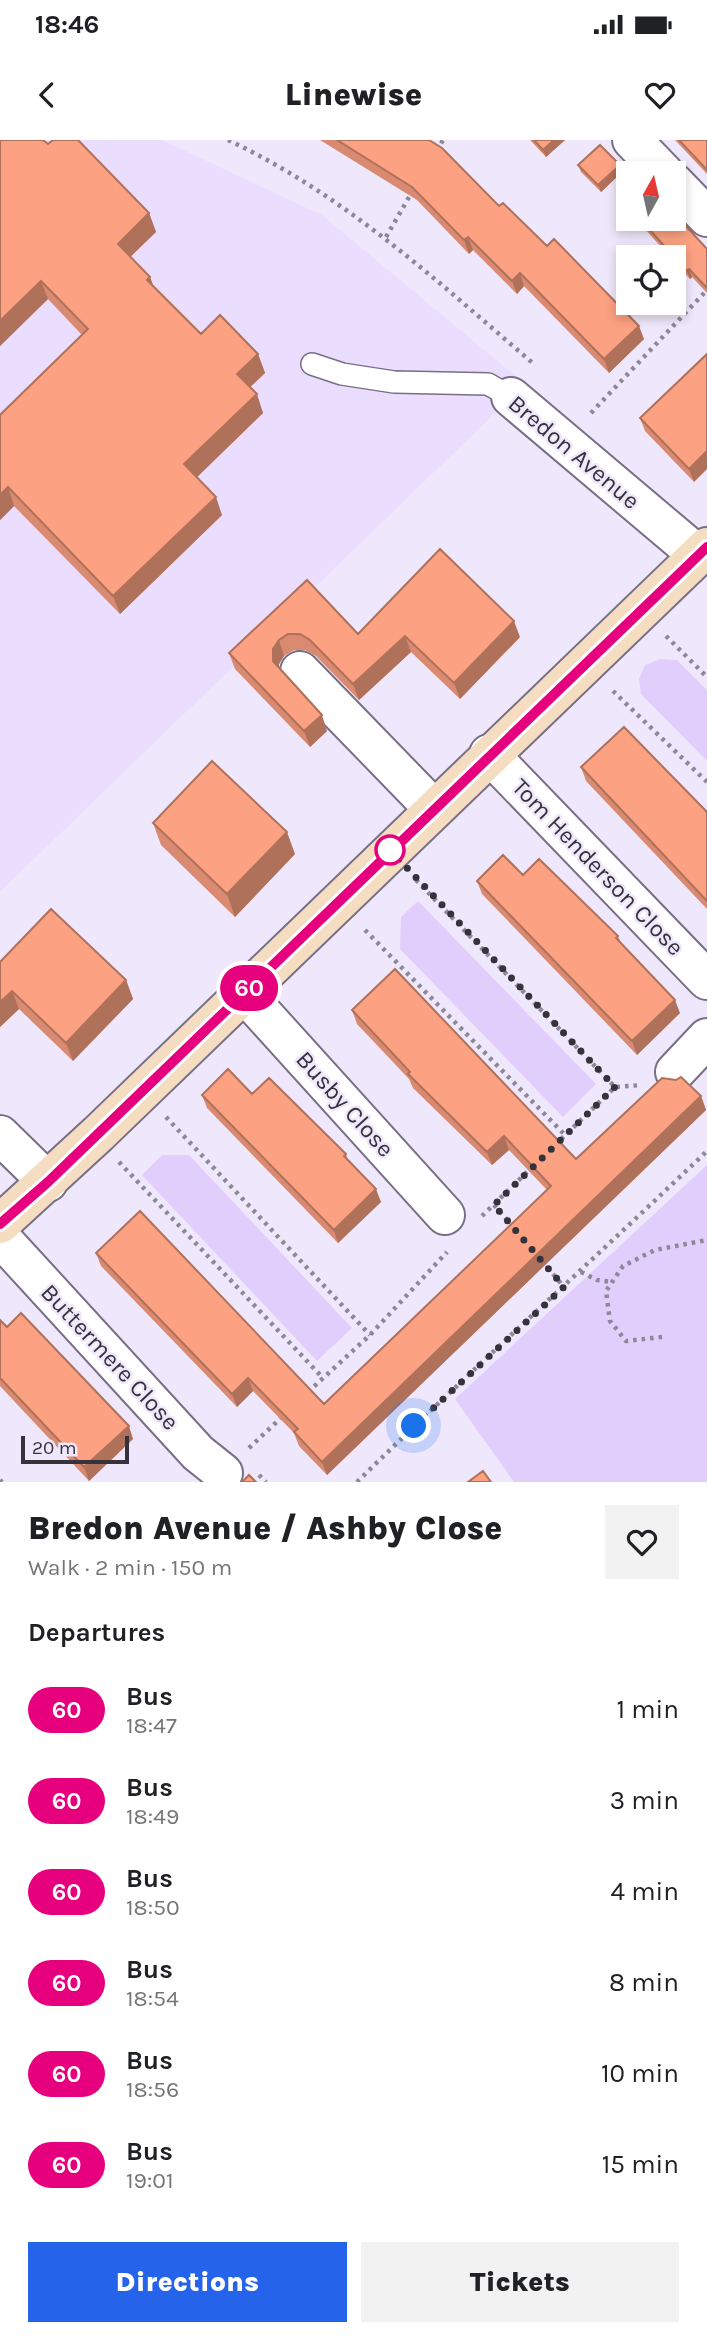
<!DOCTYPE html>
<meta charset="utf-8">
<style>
:root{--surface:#fff;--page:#f2f2f2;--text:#202124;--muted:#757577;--accent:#2563eb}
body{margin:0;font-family:Karla,sans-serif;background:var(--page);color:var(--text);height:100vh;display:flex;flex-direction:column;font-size:26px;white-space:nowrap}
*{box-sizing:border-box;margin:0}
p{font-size:23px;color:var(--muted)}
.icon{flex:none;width:38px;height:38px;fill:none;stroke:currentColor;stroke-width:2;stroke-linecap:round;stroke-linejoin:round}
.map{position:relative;height:1342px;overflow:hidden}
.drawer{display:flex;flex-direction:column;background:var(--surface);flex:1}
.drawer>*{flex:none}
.badge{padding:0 14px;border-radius:23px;font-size:24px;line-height:46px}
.needle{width:46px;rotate:8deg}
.controls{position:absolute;left:616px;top:21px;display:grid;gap:14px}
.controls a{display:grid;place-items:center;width:70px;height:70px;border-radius:0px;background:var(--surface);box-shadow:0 4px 10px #0003;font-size:35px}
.scale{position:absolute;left:21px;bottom:18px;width:108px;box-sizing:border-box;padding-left:7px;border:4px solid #36323c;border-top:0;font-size:19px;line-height:24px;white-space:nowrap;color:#36323c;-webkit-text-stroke:5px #efe8fc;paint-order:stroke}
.you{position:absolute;width:35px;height:35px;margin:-18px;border:5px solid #fff;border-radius:50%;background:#1a73e8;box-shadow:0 0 0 10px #1a73e833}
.map>.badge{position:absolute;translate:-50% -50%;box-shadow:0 0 0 4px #fff}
h2{padding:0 28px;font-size:26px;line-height:63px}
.round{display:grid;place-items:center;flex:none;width:74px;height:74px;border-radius:0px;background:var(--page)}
.headline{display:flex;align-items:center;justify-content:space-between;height:119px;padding:0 28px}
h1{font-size:33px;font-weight:800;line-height:52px}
.cta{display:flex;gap:14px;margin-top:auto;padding:14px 28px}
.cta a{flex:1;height:80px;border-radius:0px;background:var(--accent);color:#fff;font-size:28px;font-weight:800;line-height:80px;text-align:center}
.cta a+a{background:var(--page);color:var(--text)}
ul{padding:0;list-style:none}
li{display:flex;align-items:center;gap:21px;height:91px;padding:0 28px}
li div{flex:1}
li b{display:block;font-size:26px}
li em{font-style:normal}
li .badge{min-width:77px;font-weight:700;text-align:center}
.status{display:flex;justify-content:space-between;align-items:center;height:49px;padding:0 35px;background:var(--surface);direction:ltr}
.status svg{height:19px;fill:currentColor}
header{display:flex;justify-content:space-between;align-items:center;height:91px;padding:0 28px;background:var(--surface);font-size:32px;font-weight:800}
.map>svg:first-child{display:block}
</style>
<div class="status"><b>18:46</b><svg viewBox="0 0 49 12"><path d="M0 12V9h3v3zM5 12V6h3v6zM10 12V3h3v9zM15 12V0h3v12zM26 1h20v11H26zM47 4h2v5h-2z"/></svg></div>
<header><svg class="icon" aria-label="back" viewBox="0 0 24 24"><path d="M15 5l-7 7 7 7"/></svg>Linewise<svg class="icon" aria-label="heart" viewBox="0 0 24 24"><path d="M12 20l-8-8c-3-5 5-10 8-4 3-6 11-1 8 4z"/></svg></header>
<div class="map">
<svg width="707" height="1342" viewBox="0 0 707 1342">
<rect width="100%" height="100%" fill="#efe8fc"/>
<path fill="#eaddfe" d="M0,0H162L322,75L525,244L0,752Z"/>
<path fill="#e1cefd" d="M660,519L677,520L707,550V621L641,554L639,539L645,525Z
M418,761L596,944L563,977L400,809L401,777Z
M162,1015H189L352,1188L317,1221L142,1035Z
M707,1025V1342H514L455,1259Z"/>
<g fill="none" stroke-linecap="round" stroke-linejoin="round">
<defs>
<path id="lane" d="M312,224L342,234L394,242L488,244L511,257"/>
<path id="street" d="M632,0L664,33
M674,43L707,77
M511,257L698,415
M300,531L433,668
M489,614L707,840
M244,853L445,1075
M675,932L707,898
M0,995L48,1042
M0,1097L198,1313L223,1333"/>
<path id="secondary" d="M0,1084L98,994L707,407"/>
</defs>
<use href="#lane" stroke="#786f86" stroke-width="24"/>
<use href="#street" stroke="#786f86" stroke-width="42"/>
<use href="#secondary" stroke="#786f86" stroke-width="42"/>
<path stroke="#8d8896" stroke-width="4.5" stroke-dasharray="3.5 5" stroke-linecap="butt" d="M228,0C345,55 438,142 535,225
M437,11L443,0
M386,97L412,52
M591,273L707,150
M666,496L707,537
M613,551L707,642
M416,740L615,947
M365,790L565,995
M166,977L370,1195
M555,1005L615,947L642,945
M119,1022L323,1238
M494,1065L514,1088
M482,1076L531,1028
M542,1121L564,1147
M581,1132L597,1140L612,1142
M662,1197L626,1201L610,1181L606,1151L623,1126L655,1110L707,1100
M308,1252L370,1195L447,1112
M249,1308L284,1275
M259,1335L266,1342
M0,1340L2,1342
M357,1342C472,1229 591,1122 707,1011"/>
<use href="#lane" stroke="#fff" stroke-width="21"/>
<use href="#street" stroke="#fff" stroke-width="38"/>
<use href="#secondary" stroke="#f5ddc2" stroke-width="38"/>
</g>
<path fill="#d98a70" d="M0,0L48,4L149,73L156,92L130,117L150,137L154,148L201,194L258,214L265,233L250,247L263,273L197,337L222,375L120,474L14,366L0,380V275L82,195L48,159L0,206Z
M320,0H429L499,66L547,106L644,199L609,233L524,146L517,154L473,110L469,114L417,60Z
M530,0H565L546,17Z
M675,0H707V34Z
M578,25H620L622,32L601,52L581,32Z
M636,79H674L707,109V153L692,137L690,139L674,121V117H670Z
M707,214L694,342L645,291L640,278Z
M307,440L358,494L520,497L460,559L411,512L359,560L316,516L305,510H294L284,516L279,524V528L327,591L310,607L235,529L229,513Z
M581,627L707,672V769L586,641Z
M153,683L295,714L235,777L161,705Z
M523,735L618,796L621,803L680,873L637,915L482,754L477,741Z
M0,822L126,840L133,859L73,921L19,869L0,887Z
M352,870L576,1019L701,956L706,970L327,1335L299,1306L294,1293L253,1251L237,1267L101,1126L96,1113L324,1264L547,1050L509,1010L492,1025L413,948L409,939L357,884Z
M252,954L346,1014L348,1020L381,1062L338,1103L207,968L202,955Z
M0,1180L133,1299L89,1341L0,1246Z"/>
<path fill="#b0715b" d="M554,0H565L546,17L543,10Z
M620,25L622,32L601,52L598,45Z
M149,73L156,92L125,122L118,104Z
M468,97L473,110L469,114L464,100Z
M689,129L692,137L690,139L687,131Z
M520,133L524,146L517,154L512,141Z
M150,137L157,156L147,140Z
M41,141L48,159L0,206V181Z
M639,186L644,199L609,233L604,219Z
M258,214L265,233L244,253L237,234Z
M257,254L263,273L191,343L184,324Z
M707,311V329L694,342L689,329Z
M8,347L14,366L0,380V355Z
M216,357L222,375L120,474L113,456Z
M514,481L520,497L460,559L454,543Z
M405,496L411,512L359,560L353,544Z
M279,500L284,516L279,524V537L273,521V509Z
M322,575L327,591L310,607L304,591Z
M287,692L295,714L235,777L227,754Z
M126,840L133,859L73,921L66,903Z
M12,851L19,869L0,887V862Z
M675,860L680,873L637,915L632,901Z
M701,956L706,970L327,1335L322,1322Z
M504,996L509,1010L492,1025L487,1012Z
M376,1049L381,1062L338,1103L334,1090Z
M248,1238L253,1251L237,1267L232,1254Z
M129,1286L133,1299L89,1341L84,1327Z"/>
<path fill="#fca182" stroke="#b0715b" stroke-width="2" d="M0,0H43L48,4L53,0H78L149,73L118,104L150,137L147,140L201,194L220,175L258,214L237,234L257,254L184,324L216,357L113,456L8,347L0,355V275L88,189L41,141L0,181Z
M337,0H429L442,8L499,66L503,63L547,106L554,99L639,186L604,219L520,133L512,141L468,97L464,100L412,47Z
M534,0H554L543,10Z
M679,0H707V30Z
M600,5L620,25L598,45L578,25Z
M674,73L707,109V148L689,129L687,131L640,79H674Z
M707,214V311L689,329L640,278Z
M440,409L514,481L454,543L405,496L353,544L310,500L300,494H288L279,500L273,509V521L322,575L304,591L229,513L307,440L358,494Z
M624,587L707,672V761L581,627Z
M212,621L287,692L227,754L153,683Z
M503,715L523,735L539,719L618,796L616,798L675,860L632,901L477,741Z
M51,769L126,840L66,903L12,851L0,862V822Z
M395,829L576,1019L662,938L676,940L681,937L701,956L322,1322L294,1292L298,1289L248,1238L232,1254L96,1113L140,1071L324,1264L551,1046L504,996L487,1012L408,934L410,932L352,870Z
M228,929L252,954L269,938L346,1014L344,1016L376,1049L334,1090L202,955Z
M21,1173L129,1286L84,1327L0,1238V1180L7,1187Z
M483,1331L491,1342H468Z
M249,1335L256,1342H242Z"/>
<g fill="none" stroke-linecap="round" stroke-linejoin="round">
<defs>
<path id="line" d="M0,1084L48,1042L707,407"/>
</defs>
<use href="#line" stroke="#fff" stroke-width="16"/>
<use href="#line" stroke="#e6007e" stroke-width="10"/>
<path stroke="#36323c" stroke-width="7" stroke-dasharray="0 12.6" d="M390,710L615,947L494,1065L564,1147L414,1286"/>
</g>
<circle fill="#fff" stroke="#e6007e" stroke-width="3.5" cx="390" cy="710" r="14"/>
<g text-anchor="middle" stroke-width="5" stroke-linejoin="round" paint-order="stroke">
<g font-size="24" fill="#36323c" stroke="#efe8fc">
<text transform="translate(574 312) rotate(40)" y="8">Bredon Avenue</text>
<text transform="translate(598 727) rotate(46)" y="8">Tom Henderson Close</text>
<text transform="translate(345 964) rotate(48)" y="8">Busby Close</text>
<text transform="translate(110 1217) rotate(47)" y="8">Buttermere Close</text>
</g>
</g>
</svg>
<div class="controls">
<a><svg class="needle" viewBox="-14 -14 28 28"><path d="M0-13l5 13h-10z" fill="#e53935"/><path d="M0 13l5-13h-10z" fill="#757577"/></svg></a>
<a><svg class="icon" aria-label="locate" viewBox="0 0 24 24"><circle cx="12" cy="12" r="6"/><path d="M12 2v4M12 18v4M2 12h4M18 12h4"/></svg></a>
</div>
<div class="scale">20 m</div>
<div class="you" style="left:414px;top:1286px"></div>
<b class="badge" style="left:249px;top:848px;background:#e6007e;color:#fff">60</b>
</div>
<section class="drawer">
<div class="headline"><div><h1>Bredon Avenue / Ashby Close</h1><p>Walk · 2 min · 150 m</p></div><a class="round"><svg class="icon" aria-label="heart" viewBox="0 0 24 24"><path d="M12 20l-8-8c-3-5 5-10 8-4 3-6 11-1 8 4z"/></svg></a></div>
<h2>Departures</h2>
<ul>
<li><span class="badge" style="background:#e6007e;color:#fff">60</span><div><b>Bus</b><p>18:47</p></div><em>1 min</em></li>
<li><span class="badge" style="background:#e6007e;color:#fff">60</span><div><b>Bus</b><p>18:49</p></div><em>3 min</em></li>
<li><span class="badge" style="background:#e6007e;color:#fff">60</span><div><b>Bus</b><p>18:50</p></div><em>4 min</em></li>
<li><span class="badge" style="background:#e6007e;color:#fff">60</span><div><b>Bus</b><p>18:54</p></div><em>8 min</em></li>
<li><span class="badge" style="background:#e6007e;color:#fff">60</span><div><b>Bus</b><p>18:56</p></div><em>10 min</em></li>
<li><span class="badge" style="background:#e6007e;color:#fff">60</span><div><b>Bus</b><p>19:01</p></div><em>15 min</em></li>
</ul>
<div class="cta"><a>Directions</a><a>Tickets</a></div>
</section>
